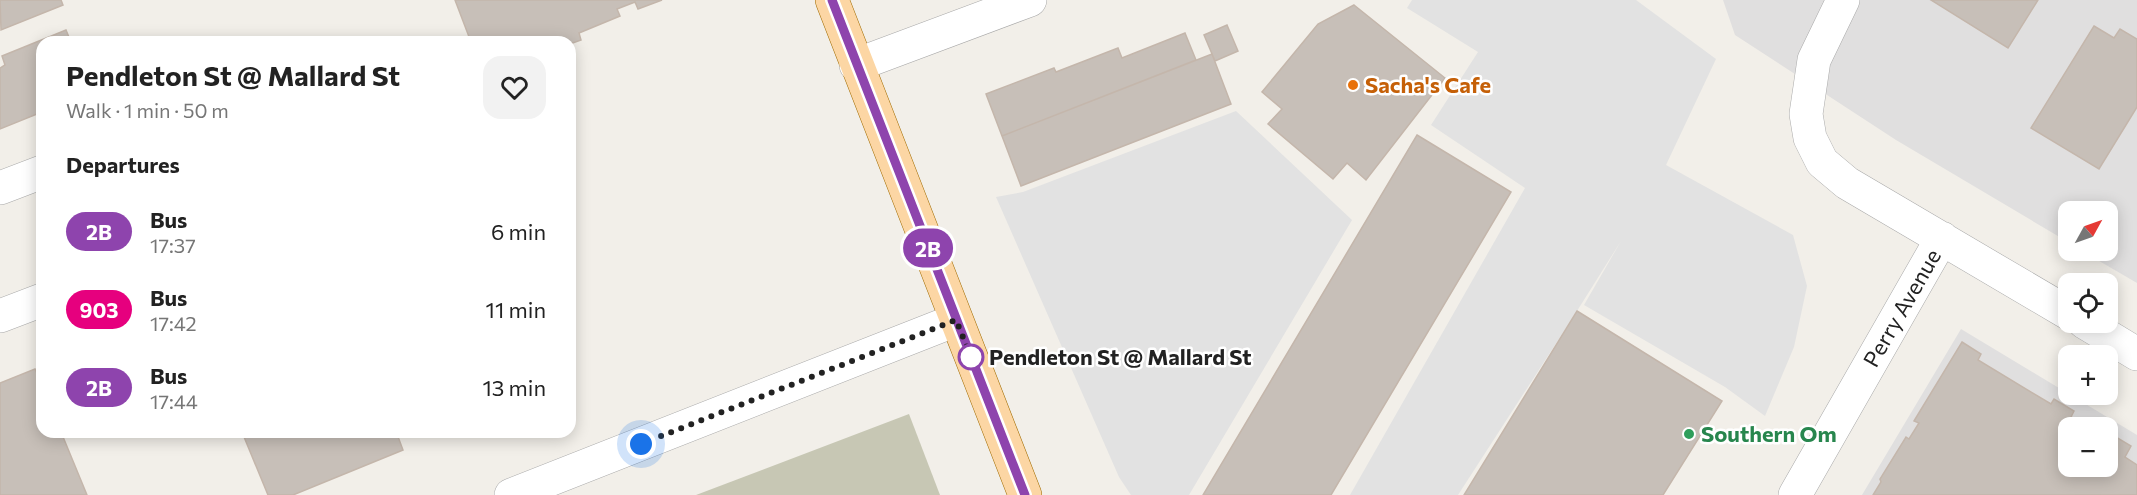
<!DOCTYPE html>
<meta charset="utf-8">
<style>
:root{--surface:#fff;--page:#f2f2f2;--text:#222;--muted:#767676}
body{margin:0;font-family:Commissioner,sans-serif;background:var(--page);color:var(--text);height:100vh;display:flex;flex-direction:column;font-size:22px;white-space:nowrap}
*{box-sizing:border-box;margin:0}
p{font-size:20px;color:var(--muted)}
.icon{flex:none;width:33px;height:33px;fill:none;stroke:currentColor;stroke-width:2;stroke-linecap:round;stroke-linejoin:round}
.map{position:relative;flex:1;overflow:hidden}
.details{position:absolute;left:36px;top:36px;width:540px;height:402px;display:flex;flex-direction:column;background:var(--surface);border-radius:18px;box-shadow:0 3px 15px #0003}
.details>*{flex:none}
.badge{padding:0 12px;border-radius:20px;font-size:21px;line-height:39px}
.needle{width:39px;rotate:50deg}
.controls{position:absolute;left:2058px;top:201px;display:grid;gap:12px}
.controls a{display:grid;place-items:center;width:60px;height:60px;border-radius:12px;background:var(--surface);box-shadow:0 3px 15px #0003;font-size:30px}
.you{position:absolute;width:30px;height:30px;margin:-15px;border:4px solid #fff;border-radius:50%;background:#1a73e8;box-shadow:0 0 0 9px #1a73e833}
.map>.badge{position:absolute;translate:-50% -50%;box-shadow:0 0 0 3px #fff}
h2{padding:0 30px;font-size:22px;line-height:54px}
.round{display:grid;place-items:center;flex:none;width:63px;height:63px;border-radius:18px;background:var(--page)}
.headline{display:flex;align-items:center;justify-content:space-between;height:102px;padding:0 30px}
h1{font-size:28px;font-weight:700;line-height:45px}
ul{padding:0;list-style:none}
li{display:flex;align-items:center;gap:18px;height:78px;padding:0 30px}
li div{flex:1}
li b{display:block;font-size:22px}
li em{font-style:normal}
li .badge{min-width:66px;font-weight:700;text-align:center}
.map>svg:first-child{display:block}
</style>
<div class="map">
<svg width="2137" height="495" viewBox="0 0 2137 495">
<rect width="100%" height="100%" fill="#f2efe9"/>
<path fill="#e0dfdf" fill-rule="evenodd" d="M1723,0H2137V283L2082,251L2108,250V212H2068V242L1896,140L1735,35Z
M1961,329L2137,435V495H1862ZM2068,428H2108V466H2068Z"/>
<path fill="#c7c7b4" d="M909,414L940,495H696Z"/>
<path fill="#e2e2e2" d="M1412,0H1636L1716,59L1666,165L1793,235L1807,286L1794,347L1765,416L1725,387L1584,305L1621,241L1577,311L1458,495H1350L1525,188L1431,125L1478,52L1407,8Z
M1236,111L1352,220L1189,495H1131L1119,477L996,197L1023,192Z"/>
<path fill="#c7bfb8" stroke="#c4b6ab" stroke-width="1.5" d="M0,0H61L63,5L1,30Z
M455,0H662L638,9L635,2L617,9L620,16L579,33L581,40L570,44V42H555L554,39L546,42H471Z
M1931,0H2038L2008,48Z
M1354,5L1445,78L1366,180L1347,163L1333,179L1268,124L1282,109L1262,92L1318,24Z
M1227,25L1238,51L1215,61L1204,35Z
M2094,26L2114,38L2120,29L2137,39V107L2099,169L2031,128Z
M66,30L71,42H42V112L0,129V68L5,65L2,56Z
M1185,33L1196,60L1002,136L986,94L1054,68L1056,72L1118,48L1122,58Z
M1212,54L1231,104L1021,186L1002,136Z
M1417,135L1511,192L1331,495H1203Z
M1577,311L1722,401L1663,495H1464Z
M1962,342L1981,354L1978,360L2051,404L2054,399L2074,411L2071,417L2088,428H2068V466H2108V440L2111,434L2131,446L2125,457L2137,465V495H1873L1881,482L1880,479L1906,437L1909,439L1919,423L1914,421Z
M35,369L42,385V432H61L87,495H0V383Z
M242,432H402L397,434L403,450L293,495H268Z"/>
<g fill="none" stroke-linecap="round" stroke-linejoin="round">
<defs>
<path id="minor" d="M1843,0L1814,60L1806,114L1810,138L1822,162L1847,183L2068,313
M856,65L1030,0
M0,188L42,172
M0,316L42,300
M2084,322L2137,354
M511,495L956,320
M1795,495L1942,238"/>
<path id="major" d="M832,0L1025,495"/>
</defs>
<use href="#minor" stroke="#a9a9a9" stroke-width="34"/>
<use href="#major" stroke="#a06b00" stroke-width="34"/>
<use href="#minor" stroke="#fff" stroke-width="33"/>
<use href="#major" stroke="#fcd6a4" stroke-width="33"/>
</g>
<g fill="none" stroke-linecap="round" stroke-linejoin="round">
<defs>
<path id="line" d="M832,0L1025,495"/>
</defs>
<use href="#line" stroke="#fff" stroke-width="14"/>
<use href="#line" stroke="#8e44ad" stroke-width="9"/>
<path stroke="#222" stroke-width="6" stroke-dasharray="0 10.8" d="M641,444L956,320L971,357"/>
</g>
<circle fill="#e8710a" stroke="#fff" stroke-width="2" cx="1353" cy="85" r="6"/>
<circle fill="#fff" stroke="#8e44ad" stroke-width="3" cx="971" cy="357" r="12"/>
<circle fill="#2e9e5b" stroke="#fff" stroke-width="2" cx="1689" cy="434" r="6"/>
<g text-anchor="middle" stroke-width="5" stroke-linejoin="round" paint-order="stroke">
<g font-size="22" font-weight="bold" fill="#c56008" stroke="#fff" text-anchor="start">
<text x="1365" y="93">Sacha's Cafe</text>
</g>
<g font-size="22" fill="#222" stroke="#fff">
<text transform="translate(1902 308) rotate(-60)" y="8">Perry Avenue</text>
</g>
<g font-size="22" font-weight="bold" fill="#222" stroke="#fff" text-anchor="start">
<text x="989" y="365">Pendleton St @ Mallard St</text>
</g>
<g font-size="22" font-weight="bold" fill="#27864d" stroke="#fff" text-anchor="start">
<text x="1701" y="442">Southern Om</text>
</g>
</g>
</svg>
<div class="controls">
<a><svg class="needle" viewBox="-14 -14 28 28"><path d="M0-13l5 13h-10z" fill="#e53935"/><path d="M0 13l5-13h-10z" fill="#767676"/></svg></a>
<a><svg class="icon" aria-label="locate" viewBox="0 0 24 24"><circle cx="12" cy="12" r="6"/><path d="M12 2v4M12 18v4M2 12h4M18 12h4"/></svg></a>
<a>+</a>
<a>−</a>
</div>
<div class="you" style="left:641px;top:444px"></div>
<b class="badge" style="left:928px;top:248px;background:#8e44ad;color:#fff">2B</b>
<section class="details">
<div class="headline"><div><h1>Pendleton St @ Mallard St</h1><p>Walk · 1 min · 50 m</p></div><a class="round"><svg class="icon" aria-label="heart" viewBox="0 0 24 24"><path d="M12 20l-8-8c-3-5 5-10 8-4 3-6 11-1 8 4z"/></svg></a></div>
<h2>Departures</h2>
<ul>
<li><span class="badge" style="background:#8e44ad;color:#fff">2B</span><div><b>Bus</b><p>17:37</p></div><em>6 min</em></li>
<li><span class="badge" style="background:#e6007e;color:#fff">903</span><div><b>Bus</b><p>17:42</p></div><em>11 min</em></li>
<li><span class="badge" style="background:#8e44ad;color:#fff">2B</span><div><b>Bus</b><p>17:44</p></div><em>13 min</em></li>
</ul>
</section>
</div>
